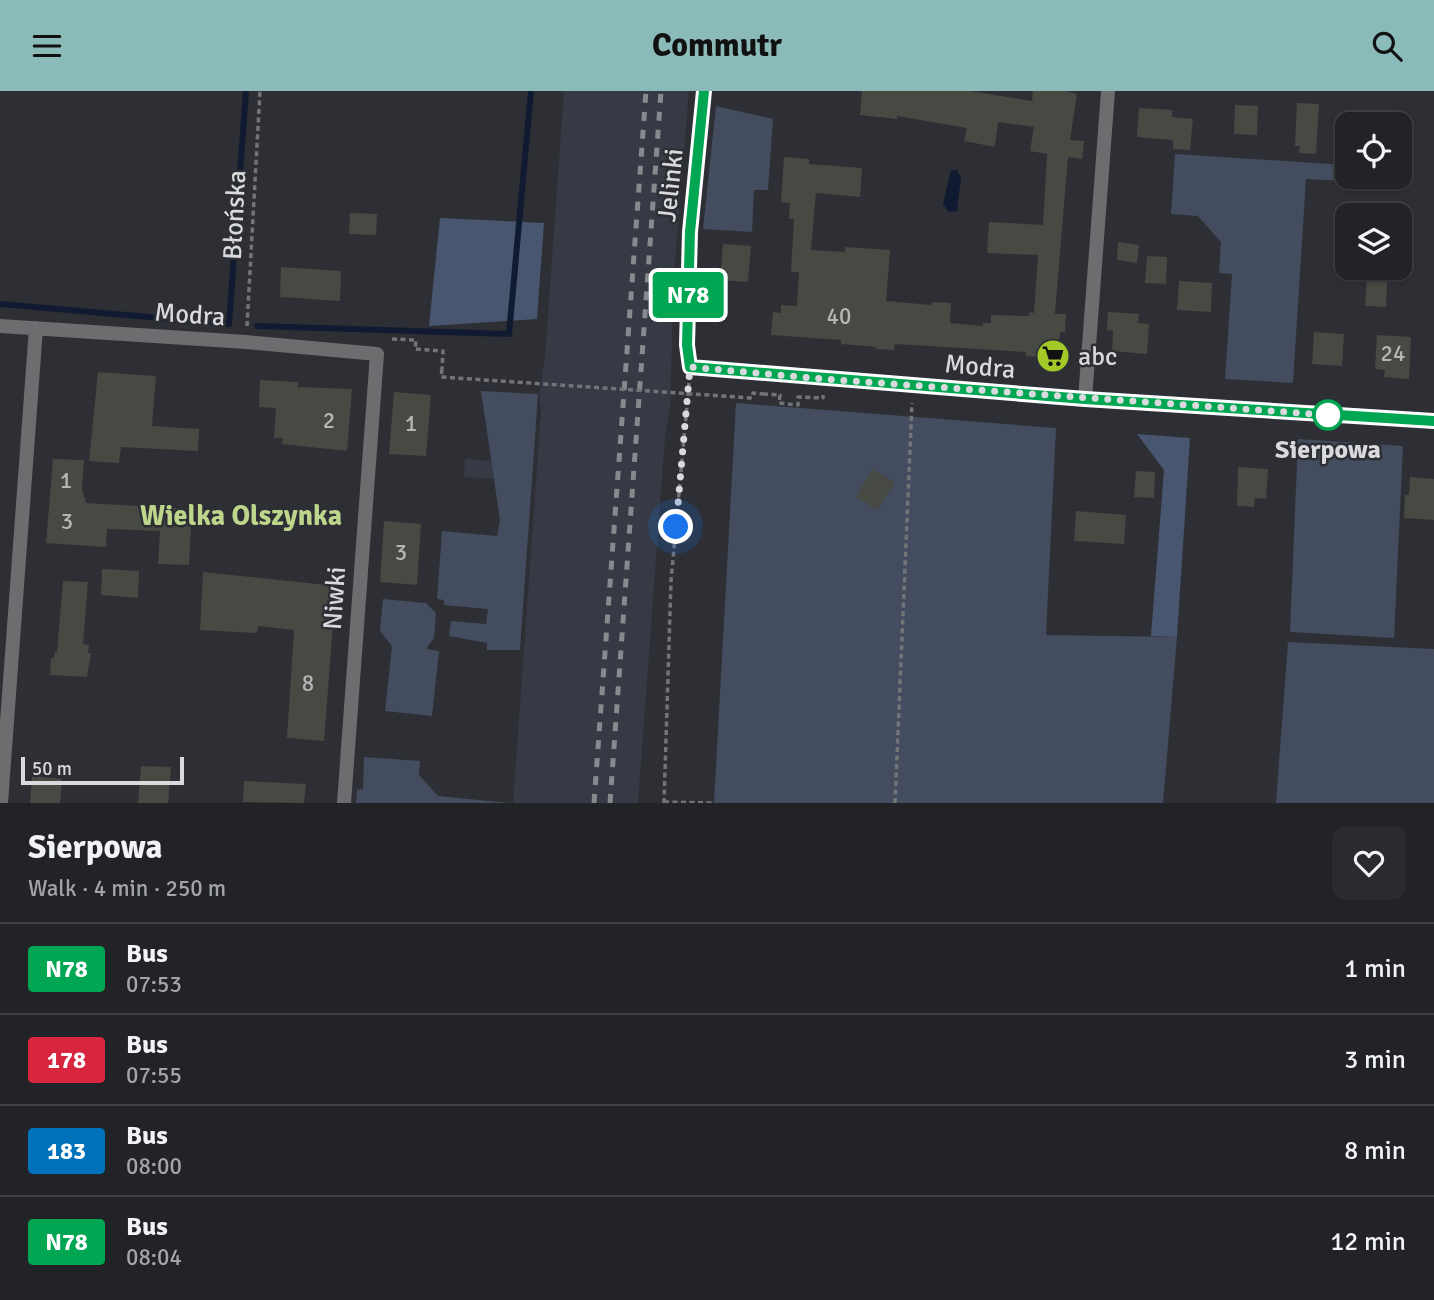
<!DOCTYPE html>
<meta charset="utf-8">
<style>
:root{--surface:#222327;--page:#2a2b2f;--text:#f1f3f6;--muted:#a2a4a7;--line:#3f4044;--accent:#8bbbb9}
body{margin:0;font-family:Signika,sans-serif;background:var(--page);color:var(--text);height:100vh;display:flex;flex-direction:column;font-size:26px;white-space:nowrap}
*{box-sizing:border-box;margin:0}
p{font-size:23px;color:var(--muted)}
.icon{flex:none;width:38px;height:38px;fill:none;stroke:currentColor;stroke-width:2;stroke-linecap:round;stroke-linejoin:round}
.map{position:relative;height:712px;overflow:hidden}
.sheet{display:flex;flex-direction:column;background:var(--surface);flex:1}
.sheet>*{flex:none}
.badge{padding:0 14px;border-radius:5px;font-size:24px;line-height:46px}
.tools{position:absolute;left:1335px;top:21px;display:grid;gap:14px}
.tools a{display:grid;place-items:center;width:77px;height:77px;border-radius:14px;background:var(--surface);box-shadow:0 2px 5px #0004,0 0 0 2px var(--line);font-size:35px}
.scale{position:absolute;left:21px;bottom:18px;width:163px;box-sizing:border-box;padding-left:7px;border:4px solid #d8dadd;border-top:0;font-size:19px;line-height:24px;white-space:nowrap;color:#d8dadd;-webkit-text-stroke:5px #2d2f34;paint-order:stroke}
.you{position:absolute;width:35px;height:35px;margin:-18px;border:5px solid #fff;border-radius:50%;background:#1a73e8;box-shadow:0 0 0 10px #1a73e833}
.map>.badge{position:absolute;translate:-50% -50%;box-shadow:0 0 0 4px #fff}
.round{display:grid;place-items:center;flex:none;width:74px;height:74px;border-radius:14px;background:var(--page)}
.overview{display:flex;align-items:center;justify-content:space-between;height:119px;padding:0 28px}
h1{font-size:33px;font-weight:700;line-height:52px}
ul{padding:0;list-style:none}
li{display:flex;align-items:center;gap:21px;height:91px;padding:0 28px;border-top:2px solid var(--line)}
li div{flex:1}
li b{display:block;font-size:26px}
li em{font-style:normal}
li .badge{min-width:77px;font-weight:700;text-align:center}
header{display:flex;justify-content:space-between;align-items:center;height:91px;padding:0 28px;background:var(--accent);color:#111;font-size:32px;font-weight:700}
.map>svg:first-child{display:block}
</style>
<header><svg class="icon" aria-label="menu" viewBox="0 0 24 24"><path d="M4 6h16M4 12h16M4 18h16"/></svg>Commutr<svg class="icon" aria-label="search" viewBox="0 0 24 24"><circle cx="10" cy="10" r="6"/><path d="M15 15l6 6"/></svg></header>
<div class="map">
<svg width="1434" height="712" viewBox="0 0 1434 712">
<rect width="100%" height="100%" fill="#2d2f34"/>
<path fill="#353a44" d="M564,0H689L674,182L670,315L665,346L638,712H513L541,320L539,303L545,267Z
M465,368L491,370L494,388L464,386Z"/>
<path fill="#434d5f" d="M716,15L773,28L768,99H754L752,141L703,138Z
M1175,63L1347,74L1348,86H1371L1370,91L1306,88L1293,292L1225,288L1232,183L1219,182L1221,151L1198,125L1171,123Z
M481,300L538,303L520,559H487V552L449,545L451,530L486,533L488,518L444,514V509L437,508L442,440L497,445L500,429Z
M736,312L1056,337L1046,544L1177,546L1163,712H714Z
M1298,348L1403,355L1394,547L1290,541Z
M383,508L426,512L436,522L434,547L426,558L439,560L432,625L385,620L392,555L380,540Z
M1288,551L1434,558V712H1276Z
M364,666L420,670L419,684L438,705L509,712H356L357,699L363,698Z"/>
<path fill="#495670" d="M440,127L544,132L537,228L429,235Z
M1137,343L1190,347L1177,546L1151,545L1164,379Z"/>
<path fill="#101b31" d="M951,79H957L961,86L957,120L949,121L943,113Z"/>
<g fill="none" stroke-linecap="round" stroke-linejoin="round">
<path stroke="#101b31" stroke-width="6" d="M0,213L229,233L246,0
M257,235L509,243L531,0"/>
</g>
<path fill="#474943" d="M862,0H970L1032,10L1033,0H1066L1077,3L1070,49L1084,50L1082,68L1068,66L1055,223H1066L1065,241H1060L1058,262H1049V267L1026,265V261L895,253L894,259L876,258V256L841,253V249L771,244L773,221L781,222V214L797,215L799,181H791L794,128H789L790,112L781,111L784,66L809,68V73L862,77L860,106L816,102L811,159L845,161V156L890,159L886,210L931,214L932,211L951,212L950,232L983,235V232H991V224L1029,225V221L1034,222L1038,164L987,162L989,131L1043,134L1047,63L1030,60L1034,36L998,31L995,56L964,50L967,37L897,25V28L860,24Z
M1297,12L1319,13L1316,63L1299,62L1300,55H1295Z
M1235,14L1258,15L1257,44L1234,43Z
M1139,17L1172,19V26L1193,28L1190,59L1173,58V49L1137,46Z
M350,122L377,123L376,144L349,143Z
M1118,151L1139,154L1137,172L1117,169Z
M723,153L751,155L748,191L720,189Z
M1147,165L1167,166L1166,193L1145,192Z
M281,176L341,180L340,210L280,206Z
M1367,188L1387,190L1386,216L1365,215Z
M1179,190L1212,192L1211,221L1177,219Z
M1108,221L1139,223L1138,232L1149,233L1147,263L1112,260L1113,240L1107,239Z
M1314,241L1344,243L1342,275L1312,273Z
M1377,244L1411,246L1409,288L1384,286L1385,279L1375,278Z
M98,281L156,285L152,335L199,338L198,360L121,356L119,372L89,370Z
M260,289L298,291V296L352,298L347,360L282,353L283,347H274L276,317L259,316Z
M394,301L431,304L426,365L389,363Z
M53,368L84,369L82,398L86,412L192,418L189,474L158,473L160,440L107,438L106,456L46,452Z
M1238,376L1268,378L1266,408L1255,407L1254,416L1237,415Z
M872,378L895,391L878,419L856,406Z
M1136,380L1155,381L1154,407L1134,406Z
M1410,386L1434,388V429L1404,427L1405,404H1409Z
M1076,420L1126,424L1124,453L1074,450Z
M384,430L421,433L417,494L380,491Z
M102,478L139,480L138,507L101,504Z
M203,481L336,495L324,650L287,647L294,539L258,535L257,542L200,539Z
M63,490L88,491L83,553L89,554L88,562H91L87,586L50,584L51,567H54L55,561H57Z
M141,675L171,676L168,712H138Z
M32,685L62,688L60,712H30Z
M244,690L306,693L304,712L243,711Z"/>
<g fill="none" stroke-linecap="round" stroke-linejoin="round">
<path stroke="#727478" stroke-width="3.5" stroke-dasharray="5 3.5" stroke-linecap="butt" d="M247,235L260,0
M392,248L416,249L415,258L443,260L442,278
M763,303L780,304L779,312L798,314V306L823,307V304
M664,711L712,712
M664,712L671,490L689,292
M895,712L912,312"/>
<path stroke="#6b6d6f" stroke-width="14" d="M704,0L690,141L687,254L690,276L1085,308L1434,330
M0,235L246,251L377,263L344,712
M1085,308L1108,0
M1,712L36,237"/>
<path stroke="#87898d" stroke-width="5" stroke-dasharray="9 9" stroke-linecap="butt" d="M594,712L646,0
M610,712L661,0"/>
<path stroke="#727478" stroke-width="3.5" stroke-dasharray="5 3.5" stroke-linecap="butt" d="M442,278L441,286L752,307L753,302L763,303"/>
</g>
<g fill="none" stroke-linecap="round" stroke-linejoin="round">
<defs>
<path id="line" d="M704,0L690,141L687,254L690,276L1085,308L1434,330"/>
</defs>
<use href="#line" stroke="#fff" stroke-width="16"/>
<use href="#line" stroke="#00a651" stroke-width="10"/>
<path stroke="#d8dadd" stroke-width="7" stroke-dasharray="0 12.6" d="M676,436L690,276L824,288L1328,324"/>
</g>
<defs>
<symbol id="supermarket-disc" viewBox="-11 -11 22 22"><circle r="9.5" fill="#a2c928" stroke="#2d2f34"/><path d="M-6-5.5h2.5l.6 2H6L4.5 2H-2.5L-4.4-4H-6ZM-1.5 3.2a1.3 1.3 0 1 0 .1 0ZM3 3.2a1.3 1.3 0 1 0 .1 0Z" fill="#111"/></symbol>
</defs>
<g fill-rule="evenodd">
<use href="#supermarket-disc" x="1034" y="246" width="38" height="38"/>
</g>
<circle fill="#fff" stroke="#00a651" stroke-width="3.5" cx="1328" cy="324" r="14"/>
<g text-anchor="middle" stroke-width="5" stroke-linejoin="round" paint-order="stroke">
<g font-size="23" fill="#b4b6b6">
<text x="839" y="233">40</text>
<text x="1393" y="270">24</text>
<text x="329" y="337">2</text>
<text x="411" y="340">1</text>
<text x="66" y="397">1</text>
<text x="67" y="438">3</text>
<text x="401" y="469">3</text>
<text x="308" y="600">8</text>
</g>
<g font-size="26" fill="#d8dadd" stroke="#2d2f34">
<text transform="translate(670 94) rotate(-84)" y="9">Jelinki</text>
<text transform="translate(234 124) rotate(-87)" y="9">Błońska</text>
<text transform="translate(190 223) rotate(4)" y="9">Modra</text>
<text transform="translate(980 275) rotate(5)" y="9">Modra</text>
<text transform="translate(334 507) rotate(-86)" y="9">Niwki</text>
</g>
<g font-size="26" fill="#d8dadd" stroke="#2d2f34" text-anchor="start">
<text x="1078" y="274">abc</text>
</g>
<g font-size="26" font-weight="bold" fill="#d8dadd" stroke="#2d2f34">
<text x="1328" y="367">Sierpowa</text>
</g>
<g font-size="28" font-weight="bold" fill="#bed58c" stroke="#2d2f34">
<text x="241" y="434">Wielka Olszynka</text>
</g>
</g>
</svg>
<div class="tools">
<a><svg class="icon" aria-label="locate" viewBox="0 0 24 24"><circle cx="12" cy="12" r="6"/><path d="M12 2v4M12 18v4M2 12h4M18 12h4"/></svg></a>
<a><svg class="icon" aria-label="layers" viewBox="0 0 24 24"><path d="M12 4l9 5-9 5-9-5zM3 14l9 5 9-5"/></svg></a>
</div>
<div class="scale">50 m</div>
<div class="you" style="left:676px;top:436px"></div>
<b class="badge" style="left:688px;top:204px;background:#00a651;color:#fff">N78</b>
</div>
<section class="sheet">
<div class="overview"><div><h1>Sierpowa</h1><p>Walk · 4 min · 250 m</p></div><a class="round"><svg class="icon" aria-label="heart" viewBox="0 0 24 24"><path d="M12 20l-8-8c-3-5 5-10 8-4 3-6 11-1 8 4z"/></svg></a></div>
<ul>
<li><span class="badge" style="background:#00a651;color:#fff">N78</span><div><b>Bus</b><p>07:53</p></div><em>1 min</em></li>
<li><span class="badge" style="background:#d7263d;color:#fff">178</span><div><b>Bus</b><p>07:55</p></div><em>3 min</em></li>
<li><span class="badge" style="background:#0072bc;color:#fff">183</span><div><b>Bus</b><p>08:00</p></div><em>8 min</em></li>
<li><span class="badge" style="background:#00a651;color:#fff">N78</span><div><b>Bus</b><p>08:04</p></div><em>12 min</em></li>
</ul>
</section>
